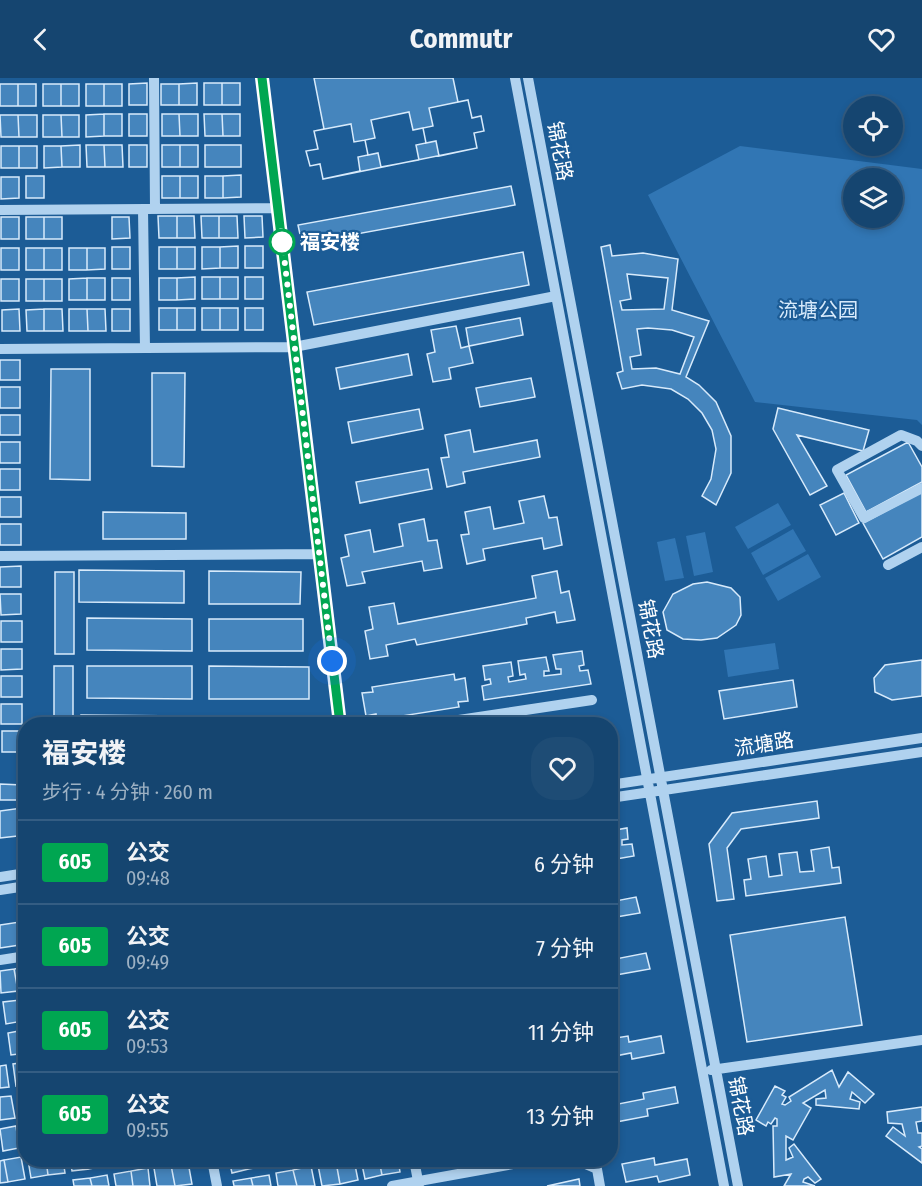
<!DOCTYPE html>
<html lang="zh">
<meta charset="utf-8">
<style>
:root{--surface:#154570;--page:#1e4c75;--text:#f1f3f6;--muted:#9db1c3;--line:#345d83}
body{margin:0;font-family:"Fira Sans Condensed","Noto Sans SC",sans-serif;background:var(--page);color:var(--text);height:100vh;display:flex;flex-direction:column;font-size:22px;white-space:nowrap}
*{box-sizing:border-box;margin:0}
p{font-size:20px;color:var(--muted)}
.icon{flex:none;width:33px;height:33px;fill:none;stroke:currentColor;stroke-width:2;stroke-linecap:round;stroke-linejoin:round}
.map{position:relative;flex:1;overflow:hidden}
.sheet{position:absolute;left:18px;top:639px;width:600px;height:450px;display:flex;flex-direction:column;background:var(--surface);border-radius:24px;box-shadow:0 3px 9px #0003,0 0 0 2px var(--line)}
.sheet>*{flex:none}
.badge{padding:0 12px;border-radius:4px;font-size:21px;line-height:39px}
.tools{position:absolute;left:843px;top:18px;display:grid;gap:12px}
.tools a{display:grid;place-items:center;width:60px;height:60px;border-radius:50%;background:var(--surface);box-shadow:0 3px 9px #0003,0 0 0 2px var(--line);font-size:30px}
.you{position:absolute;width:30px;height:30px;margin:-15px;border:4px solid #fff;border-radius:50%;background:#1a73e8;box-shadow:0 0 0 9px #1a73e833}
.map>.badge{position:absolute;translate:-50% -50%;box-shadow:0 0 0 3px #fff}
.round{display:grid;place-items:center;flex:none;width:63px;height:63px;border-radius:24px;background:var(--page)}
.summary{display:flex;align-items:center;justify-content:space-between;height:102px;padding:0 24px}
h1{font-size:28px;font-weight:700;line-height:45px}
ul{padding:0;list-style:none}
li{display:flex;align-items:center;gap:18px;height:84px;padding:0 24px;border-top:2px solid var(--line)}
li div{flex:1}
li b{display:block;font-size:22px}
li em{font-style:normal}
li .badge{min-width:66px;font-weight:700;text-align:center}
header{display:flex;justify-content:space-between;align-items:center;height:78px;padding:0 24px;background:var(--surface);font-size:27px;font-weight:700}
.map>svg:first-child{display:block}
</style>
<header><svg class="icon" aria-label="back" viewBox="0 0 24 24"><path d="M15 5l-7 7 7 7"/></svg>Commutr<svg class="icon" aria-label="heart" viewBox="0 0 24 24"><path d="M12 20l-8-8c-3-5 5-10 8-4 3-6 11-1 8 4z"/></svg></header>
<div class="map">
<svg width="922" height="1108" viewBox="0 0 922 1108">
<rect width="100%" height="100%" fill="#1c5c96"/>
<path fill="#3176b4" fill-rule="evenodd" d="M740,68L922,91V347L917,342L755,324L648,117ZM854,100H892V140H854Z
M778,425L791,447L748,471L735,449Z
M793,451L806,473L763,497L751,475Z
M705,454L713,494L694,498L686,458Z
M675,460L684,500L665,503L657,464Z
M808,476L821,499L778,523L765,500Z
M775,565L779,591L728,599L724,572Z"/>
<path fill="#4585bd" stroke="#d7eafb" stroke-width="1.5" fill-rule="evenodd" d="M314,0H453L458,24L468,22L472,40L481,38L484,53L474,55L477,70L323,101L320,86L310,88L306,73L318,71L314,53L324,51Z
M147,5V27H129V6Z
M197,5V27H179V6Z
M204,5H222V27H204Z
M222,5H240V27H222Z
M0,6H18V28H0Z
M18,6H36V28H18Z
M43,6H61V28H43Z
M61,6H79V28H61Z
M86,6H104V28H86Z
M104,6H122V28H104Z
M161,6H179V27H161Z
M468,22L472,40L481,38L484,53L474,55L477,70L439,78L436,63L426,65L423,50L433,48L429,30Z
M409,34L413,52L423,50L426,65L416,67L419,82L381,89L378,75L368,77L365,62L375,60L371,42Z
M104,36H122V58H104Z
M104,36V58L86,59V37Z
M129,36H147V58H129Z
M162,36H179L180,58H162Z
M179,36H198V58H180Z
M204,36H222L223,58H205Z
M222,36H240V58H223Z
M0,37H18L19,59H1Z
M18,37H37V59H19Z
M43,37H61L62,59H43Z
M61,37H79V59H62Z
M351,46L354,64L365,62L368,77L358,79L360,93L323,101L320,86L310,88L306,73L318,71L314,53Z
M80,67V89H62L61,68Z
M86,67H104L105,89H87Z
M104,67H122L123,89H105Z
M129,67H147V89H129Z
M162,67H180V89H162Z
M180,67H198V89H180Z
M205,67H241V89H205Z
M1,68H19V90H1Z
M19,68H37V90H19Z
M44,68H61L62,89L44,90Z
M241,97V119L223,120V98Z
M26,98H44V120H26Z
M162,98H180V120H162Z
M180,98H198V120H180Z
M205,98H223V120H205Z
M1,99H19V120L1,121Z
M511,108L515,127L302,166L298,147Z
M158,138H177V160H159Z
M177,138H194L195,160H177Z
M201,138H219V160H202Z
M219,138H237L238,160H219Z
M244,138H262L263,159L245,160Z
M1,139H19V161H1Z
M26,139H44V161H26Z
M44,139H62V161H44Z
M112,139H129L130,160L112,161Z
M610,167L612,178L643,175L678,181L672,232L709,243L686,299L699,307L716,324L731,358V395L716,427L702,418L711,401L716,371L712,352L702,335L688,321L671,311L642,307L622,311L617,295L623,293L601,169ZM627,196L668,200L664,231L622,232L620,223L631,221ZM648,250L672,252L694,259L680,296L656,290L632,291L630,279L641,277L637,251Z
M238,168V190H220V169Z
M245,168H263V190H245Z
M112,169H130V191H112Z
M159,169H177V191H159Z
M177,169H195V191H177Z
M202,169H220V190L202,191Z
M1,170H19V192H1Z
M26,170H44V192H26Z
M44,170H62V192H44Z
M69,170H87V192H69Z
M87,170H105V191L87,192Z
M523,174L529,207L314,247L307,214Z
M195,199V221L177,222V200Z
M202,199H220V221H202Z
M220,199H238V221H220Z
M245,199H263V221H245Z
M87,200H105V222H87Z
M87,200V222H69V201Z
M112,200H130V222H112Z
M159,200H177V222H159Z
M1,201H19V223H1Z
M26,201H44V223H26Z
M44,201H62V223H44Z
M159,230H177V252H159Z
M177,230H195V252H177Z
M202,230H220V252H202Z
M220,230H238V252H220Z
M245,230H263V252H245Z
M19,231L20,253H2V232Z
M44,231H62L63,253H44Z
M44,231V253H27L26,232Z
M69,231H87L88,253H69Z
M87,231H105L106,253H88Z
M112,231H130V253H112Z
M520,240L523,257L469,268L466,250Z
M456,248L461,270L469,268L473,285L449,290L451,301L433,304L427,276L435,274L431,252Z
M408,276L412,297L340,311L336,290Z
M0,282H20V302H0Z
M51,291H90V402L50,401Z
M152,295H185L184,389L152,388Z
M531,300L535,319L480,329L476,310Z
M0,309H20V330H0Z
M778,330L869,352L863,373L797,357L827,408L810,417L773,351Z
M419,331L423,351L352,365L348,344Z
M0,337H20V357H0Z
M470,352L474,374L537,362L540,379L463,394L465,405L447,409L441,380L449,379L445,357Z
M0,364H20V385H0Z
M908,364L922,389V404L866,434L846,397Z
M0,391H20V412H0Z
M428,391L432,411L360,425L356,404Z
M922,414V459L883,481L863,445Z
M844,415L859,445L836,457L820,427Z
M544,418L549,440L557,439L562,467L544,471L542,460L483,471L485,482L467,486L461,457L469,456L465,434L490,429L494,451L524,445L519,423Z
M0,419H21V439H0Z
M103,434L186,435V461H103Z
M424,441L428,463L437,462L442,490L424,493L422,483L362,494L365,505L347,508L341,480L349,478L345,457L370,452L374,474L403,468L399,446Z
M0,446H21V467H0Z
M21,488V509H0V489Z
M79,492L184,493V525L79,524Z
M209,493L301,494L300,526H209Z
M557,493L561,515L569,513L575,542L557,545L555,534L526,540L527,546L417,567L415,561L386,567L388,578L370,581L365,553L373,551L369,529L394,525L398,546L536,520L532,498Z
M55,494H74V576H55Z
M707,504L731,510L740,519L741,537L736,547L717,560L701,562L683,561L667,552L663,534L673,516L693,506Z
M0,516H21V536L1,537Z
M87,540L192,541V573L87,572Z
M209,541H303V573H209Z
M1,543H22V564H1Z
M1,571H22V591L1,592Z
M582,573L584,587L579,588L580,593L588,592L591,606L484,622L482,608L491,606L490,601L485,602L483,588L511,584L513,598L508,599L509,604L526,601L525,596L520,597L518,583L546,579L549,593H544V598L561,596V591H556L553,577Z
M922,582V618L892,622L875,614L874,600L885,587Z
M54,588H73V646H54Z
M87,588H192V621L87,620Z
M209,588L309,589V621H209Z
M454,596L455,602L465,600L468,623L458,624L459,629L377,642L376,636L366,638L362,615L373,614L372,609Z
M1,598H22V619H1Z
M793,602L797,629L724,641L719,613Z
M1,626H22V646H1Z
M81,637L186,638V646H81Z
M216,638H314V646H216Z
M594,639L595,646H545Z
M2,653H22V674H2Z
M0,706L22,707V722H0Z
M817,723L819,740L741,751L727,770L734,821L717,823L709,766L732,735Z
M22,730L26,757L0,760V733Z
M627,750L628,761L622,762V767L632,766L634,778L610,782V753Z
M829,769L832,790L839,789L841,805L746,818L744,802L751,801L748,781L766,778L769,799L782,797L779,776L797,774L800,794L814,793L811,772Z
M636,819L640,835L610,840V824Z
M845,839L862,947L747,964L730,857Z
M26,843V866L0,870V847Z
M646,875L650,891L610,898V882Z
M26,889V912L18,913L14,891Z
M14,891L18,913L1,915L0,893Z
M26,921V943H23L20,922Z
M20,922L23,943L6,946L3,924Z
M24,952L26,975L11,977L8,955Z
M628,958L629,964L661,958L664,975L632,981L631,975L610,979V961Z
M26,984V1006L16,1008L13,986Z
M6,987L9,1009L0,1010V988Z
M832,992L839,1009L848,994L874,1016L865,1025L852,1014L850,1021L860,1024L859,1031L816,1027V1021L826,1020L825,1012L803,1025L811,1030L793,1062L786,1058V1082L793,1079L789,1070L794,1066L821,1101L815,1105L808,1099L804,1101L803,1104L815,1108H784L791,1096L774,1099L773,1048H777V1041L775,1040L771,1046L768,1044L766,1048L756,1042L775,1008L785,1013L782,1017L786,1019L782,1026L785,1027L791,1023L789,1019Z
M675,1009L678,1025L647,1031L648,1038L616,1044L613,1027L644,1021L643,1015Z
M26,1015V1038H21L18,1017Z
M11,1018L15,1040L0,1042V1019Z
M922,1029V1043L916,1044L918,1055H922V1068L919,1069L922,1071V1085L886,1058L893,1049L905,1058L902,1046L888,1045L887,1034Z
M16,1048L19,1070L3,1073L0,1051Z
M21,1079L25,1101L8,1104L4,1082Z
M654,1080L655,1087L687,1081L690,1097L659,1104L657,1098L626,1104L622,1086Z
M4,1082L8,1104L0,1105V1083Z
M28,1082H46L48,1097L31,1100Z
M46,1082H63L65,1095L48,1097Z
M70,1082H87L89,1091L72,1093Z
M87,1082H104L106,1088L89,1091Z
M229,1082H247L249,1091L232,1095Z
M247,1082H266L267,1088L249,1091Z
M354,1082L358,1102L340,1106L336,1084Z
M361,1082H379L382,1097L365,1101Z
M379,1082H398L400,1094L382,1097Z
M188,1084L192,1106L175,1108L171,1087Z
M336,1084L340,1106L322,1108L318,1087Z
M171,1087L175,1108H157L154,1090Z
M311,1088L315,1108H297L293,1092Z
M148,1090L150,1108H133L131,1093Z
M293,1092L297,1108H278L276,1095Z
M131,1093L133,1108H116L114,1096Z
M107,1097L109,1108H92L90,1100Z
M269,1097L271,1108H253L251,1100Z
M90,1100L92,1108H74L73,1102Z
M251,1100L253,1108H234L233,1103Z
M579,1101L580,1108H547Z"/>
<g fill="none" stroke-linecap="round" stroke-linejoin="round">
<path stroke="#b0d2ef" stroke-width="10" d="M154,0L155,131
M262,0L340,646
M515,0L724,1108
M528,0L738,1108
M143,131L145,270
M0,132L278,130
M0,271L294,269L556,218
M922,368L917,363L901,357L837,392L864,440L922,410
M0,478L319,476
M888,487L922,469
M432,646L592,622
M610,707L922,660
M610,720L922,674
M0,799L26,795
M0,812L26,808
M0,882L26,878
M711,992L922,962
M212,1082L217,1108
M414,1082L419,1108
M576,1082L597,1091L600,1108
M392,1108L535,1082"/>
</g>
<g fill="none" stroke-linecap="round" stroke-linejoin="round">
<defs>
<path id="line" d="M262,0L340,646"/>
</defs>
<use href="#line" stroke="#fff" stroke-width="14"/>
<use href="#line" stroke="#00a651" stroke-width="9"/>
<path stroke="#fff" stroke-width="6" stroke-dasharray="0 10.8" d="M282,164L281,153L332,583"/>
</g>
<circle fill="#fff" stroke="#00a651" stroke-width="3" cx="282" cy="164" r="12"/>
<g text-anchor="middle" stroke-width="4.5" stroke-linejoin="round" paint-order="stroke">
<g font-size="20" fill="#fff" stroke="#1c5c96">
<text transform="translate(560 73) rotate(79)" y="7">锦花路</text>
<text transform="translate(651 551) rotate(79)" y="7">锦花路</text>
<text transform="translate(764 666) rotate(-9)" y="7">流塘路</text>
<text transform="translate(741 1028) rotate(79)" y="7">锦花路</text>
</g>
<g font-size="20" font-weight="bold" fill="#fff" stroke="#1c5c96" text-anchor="start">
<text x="300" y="171">福安楼</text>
</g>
<g font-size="20" fill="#d7eafb" stroke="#1c5c96">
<text x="818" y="239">流塘公园</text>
</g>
</g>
</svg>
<div class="tools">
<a><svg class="icon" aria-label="locate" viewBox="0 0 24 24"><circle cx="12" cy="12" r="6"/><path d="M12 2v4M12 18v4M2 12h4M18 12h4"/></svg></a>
<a><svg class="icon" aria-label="layers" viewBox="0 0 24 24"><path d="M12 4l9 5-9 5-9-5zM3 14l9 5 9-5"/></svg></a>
</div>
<div class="you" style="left:332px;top:583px"></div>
<section class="sheet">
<div class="summary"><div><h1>福安楼</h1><p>步行 · 4 分钟 · 260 m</p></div><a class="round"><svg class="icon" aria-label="heart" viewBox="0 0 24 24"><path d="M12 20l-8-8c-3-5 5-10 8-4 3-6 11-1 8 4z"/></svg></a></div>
<ul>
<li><span class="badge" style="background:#00a651;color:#fff">605</span><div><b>公交</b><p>09:48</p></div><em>6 分钟</em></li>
<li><span class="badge" style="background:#00a651;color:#fff">605</span><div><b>公交</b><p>09:49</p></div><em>7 分钟</em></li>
<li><span class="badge" style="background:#00a651;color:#fff">605</span><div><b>公交</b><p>09:53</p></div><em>11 分钟</em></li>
<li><span class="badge" style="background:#00a651;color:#fff">605</span><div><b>公交</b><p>09:55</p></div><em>13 分钟</em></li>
</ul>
</section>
</div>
